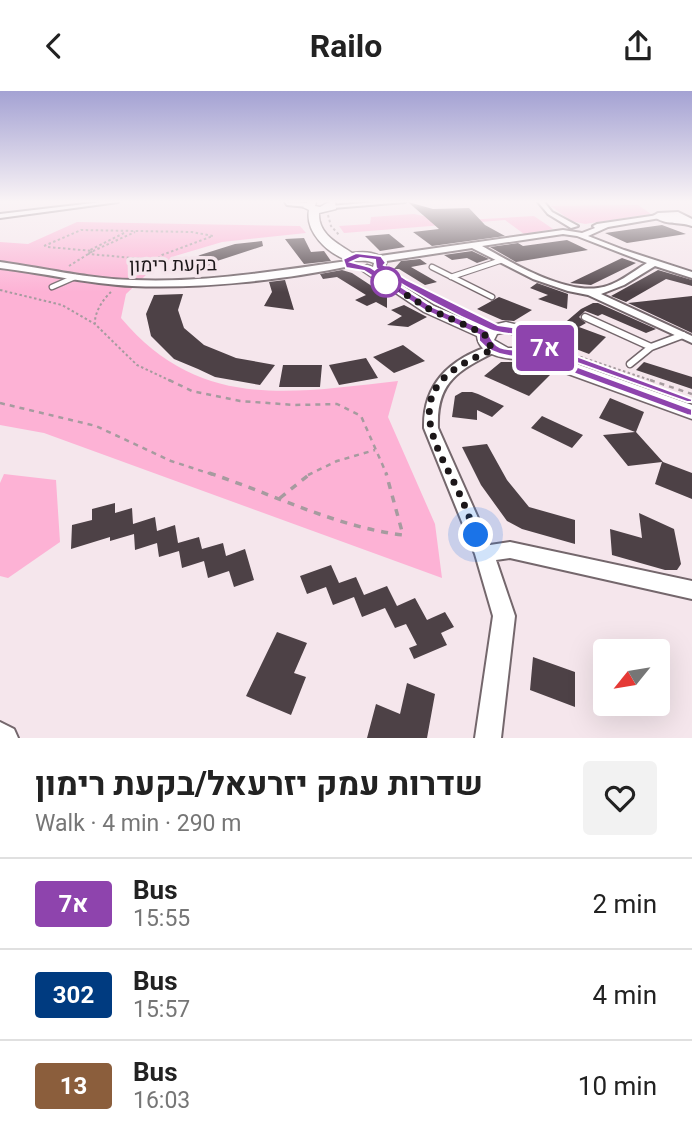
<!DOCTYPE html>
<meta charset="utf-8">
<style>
:root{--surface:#fff;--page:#f2f2f2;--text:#222;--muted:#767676;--line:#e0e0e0}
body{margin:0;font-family:Roboto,Heebo,sans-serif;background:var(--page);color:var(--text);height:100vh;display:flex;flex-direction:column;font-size:26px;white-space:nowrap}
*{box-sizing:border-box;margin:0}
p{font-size:23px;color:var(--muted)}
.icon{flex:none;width:38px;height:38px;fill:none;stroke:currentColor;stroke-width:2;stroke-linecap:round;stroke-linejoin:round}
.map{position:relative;height:647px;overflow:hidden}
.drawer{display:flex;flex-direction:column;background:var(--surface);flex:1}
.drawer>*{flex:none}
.badge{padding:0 14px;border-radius:5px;font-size:24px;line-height:46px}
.needle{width:46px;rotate:240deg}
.buttons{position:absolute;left:593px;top:548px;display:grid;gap:14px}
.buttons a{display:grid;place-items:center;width:77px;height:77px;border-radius:7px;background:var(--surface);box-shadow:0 7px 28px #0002;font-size:35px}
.you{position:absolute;width:35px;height:35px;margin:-18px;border:5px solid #fff;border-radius:50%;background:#1a73e8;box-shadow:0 0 0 10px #1a73e833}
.map>.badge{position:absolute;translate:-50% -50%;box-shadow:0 0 0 4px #fff}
.round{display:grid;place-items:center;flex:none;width:74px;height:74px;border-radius:7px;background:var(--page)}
.head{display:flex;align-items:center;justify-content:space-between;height:119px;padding:0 35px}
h1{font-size:33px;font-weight:700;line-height:52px}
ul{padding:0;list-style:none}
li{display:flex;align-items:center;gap:21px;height:91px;padding:0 35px;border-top:2px solid var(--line)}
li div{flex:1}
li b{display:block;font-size:26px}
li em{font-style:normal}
li .badge{min-width:77px;font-weight:700;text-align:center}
header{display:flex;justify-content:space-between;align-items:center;height:91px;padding:0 35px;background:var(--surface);font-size:32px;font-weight:700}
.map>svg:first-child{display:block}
</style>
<header><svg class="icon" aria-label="back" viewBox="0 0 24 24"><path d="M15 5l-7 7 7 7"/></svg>Railo<svg class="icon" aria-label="share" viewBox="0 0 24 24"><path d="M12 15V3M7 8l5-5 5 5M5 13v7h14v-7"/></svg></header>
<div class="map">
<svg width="692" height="647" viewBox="0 0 692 647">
<rect width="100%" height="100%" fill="#f5e6ec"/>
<path fill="#fdb2d5" d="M638,114L651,123L585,133L571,130L551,115Z
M414,123L447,130L534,125L553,138L524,143L505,129L344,142L339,135L370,133L371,126Z
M77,131L300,135L306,142L222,151L175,165L148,182L126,203L121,227C199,320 290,302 398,290L388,326L435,433L442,487L44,342L0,334V151L28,153Z
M4,383L56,389L60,451L8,487L0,485V392Z"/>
<path fill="#4d4146" d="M408,111L433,118L469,117L485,134L505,145L432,155L413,141L439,138Z
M662,134L686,143L627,152L605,142Z
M389,143L405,156L380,160L365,145Z
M304,147L311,161L324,160L331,170L304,173L285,148Z
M567,149L588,159L516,171L490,156L518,152L523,155Z
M262,150L263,155L217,170L198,181L177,177L200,164L235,153Z
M472,160L489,168L477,172L467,167L452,169L444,164Z
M622,167L636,172L591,194L570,192Z
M420,168L427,173L411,176L437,191L425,194L399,178H394L401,170Z
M342,179L352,182L387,205V217L376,211L367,215L355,209L366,204L337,186L323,188L320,183Z
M658,179L692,189V195L666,188L626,211L611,205Z
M285,189L294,219L264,215L272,201L269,191Z
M537,192L568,203L567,218L538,208L548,204L530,197Z
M183,203L178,219L184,237L204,254L236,267L275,274L260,294L215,286L198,278L174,268L151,245L146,223L154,204Z
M692,205V242L628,212Z
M499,206L532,219L514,230L502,229L477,218Z
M593,212H598L656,238L646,242L602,223L598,225L585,220L579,226L586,232L579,236L606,246L589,263L547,247L581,218Z
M404,214L427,226L408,236L387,234L402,225L391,219Z
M403,254L425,270L394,282L373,266Z
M366,267L378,287L339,294L329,274Z
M501,271H521L551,283L529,305L484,285Z
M644,271L692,286V298L636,279Z
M283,274H322L320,296H279Z
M472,301L478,303L504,315L492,326L477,319V329L452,326L455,305L462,301Z
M610,307L644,321L636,341L663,371L692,382V408L655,393L662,371L628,375L603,344L635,341L599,327Z
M542,325L570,338L583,344L572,357L531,337Z
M487,353L507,389L529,416L575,429V453L522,438L507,430L481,394L462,356Z
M115,412V422L132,417L133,433L155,426L157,440L175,434L178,452L199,446L202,458L223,452L226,465L245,458L254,489L234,496L229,480L208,487L204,470L182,477L179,460L159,466L157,452L135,459L134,443L110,450V446L71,458L72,434L92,429V418Z
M639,422L674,438L681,473L677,479H665L612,464L610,438L642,447Z
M331,474L339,492L356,486L364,504L387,495L397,515L415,507L427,529L445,521L454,536L441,542L447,554L414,568L409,557L417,554L406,533L395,537L385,517L362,526L354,506L333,514L326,496L307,503L300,485Z
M277,541L307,552L294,582L306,586L291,624L246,605Z
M533,566L575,581V616L530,599Z
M407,592L435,603L427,647H367L376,613L400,623Z"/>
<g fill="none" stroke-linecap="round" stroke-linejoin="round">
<defs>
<path id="service-far1" d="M432,176L492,206
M451,186L502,169
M52,196L75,186"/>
<path id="service" d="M585,226L651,256
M630,273L651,256L683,244"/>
<path id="minor" d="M102,111H118L0,127V123Z
M285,111L308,112L311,114L308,116L287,114Z
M375,111H405L333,117L330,115Z
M538,111H544L552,121L578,135L571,137L548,123Z
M658,124L660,127L608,136L588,145L624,159L692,181V187L655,175L624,194L601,203L692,245V252L588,204L568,200L533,188L472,157L380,171L376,168L380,165L563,139L582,142L595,137L593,135L597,133ZM563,143L577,145L647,172C632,181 616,195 598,197C563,202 512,172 482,155Z
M347,170L351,173L350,175C283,189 201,198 132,195C88,193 44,182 0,177V171C44,177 88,188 133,189C205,192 276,180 347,170Z
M493,254L497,256V260C459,279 436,290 438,337L490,454L510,451L692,490V508L510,467L496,469L515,525L501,647H475L493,525L475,463L424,337C423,292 451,267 493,254Z
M0,631L14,638L18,647H0Z"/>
<path id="tertiary" d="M658,122L678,121L692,128V135C678,130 666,135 653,125Z"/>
<path id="secondary" d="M308,111H316L315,115L320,116L329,111H335L336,118L319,122C318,143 337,152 352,162C366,160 377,161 387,170L384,178H377L434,215L484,236L506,231L527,236L539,244L545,254L540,260L692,314V328L527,268C510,269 479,266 477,245L424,221L360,178L367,174L373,176L374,172C364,167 356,172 347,169C327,162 305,141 309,119L303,116ZM506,241L522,246L527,253L523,257H508L494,249L497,243Z"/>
</defs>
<use href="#service-far1" stroke="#74676c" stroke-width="7"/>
<use href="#service" stroke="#74676c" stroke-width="9"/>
<use href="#minor" stroke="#74676c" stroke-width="4"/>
<use href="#tertiary" stroke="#74676c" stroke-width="4"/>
<use href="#secondary" stroke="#74676c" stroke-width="3"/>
<path stroke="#a69b9f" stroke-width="2" stroke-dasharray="2.5 2.5" stroke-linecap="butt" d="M328,124L331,135L340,145
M124,142L90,159L89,163L155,169
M44,155L81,139L192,141L213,145L162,164L138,183
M48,156L93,160L135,141
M69,175L93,160
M419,197L453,214
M0,199L62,214L95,233
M111,201C103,208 94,222 95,233L137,274L173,291
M566,261L656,291"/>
<path stroke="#a69b9f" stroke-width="2.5" stroke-dasharray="5 5" stroke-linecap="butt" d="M169,289L192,300L240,310L295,314L337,313L361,325L387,384
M650,289L692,303
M0,312L96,335L171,370L214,384
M308,384L337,370L375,359"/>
<path stroke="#a69b9f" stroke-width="3.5" stroke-dasharray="7 7" stroke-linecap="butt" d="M209,382C273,403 336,436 403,444L386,382
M280,407L311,382"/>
<use href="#service-far1" stroke="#fff" stroke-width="4.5"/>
<use href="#service" stroke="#fff" stroke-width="6"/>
<use href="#minor" fill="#fff" fill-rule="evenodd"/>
<use href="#tertiary" fill="#fff" fill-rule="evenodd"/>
<use href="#secondary" fill="#fff" fill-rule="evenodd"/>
</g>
<linearGradient id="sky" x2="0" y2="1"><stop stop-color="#a4a2d3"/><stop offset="0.55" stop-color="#faf4f6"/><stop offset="1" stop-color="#faf4f6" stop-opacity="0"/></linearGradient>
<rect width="692" height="201" fill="url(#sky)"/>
<path fill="#8e44ad" stroke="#fff" stroke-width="2" d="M356,162L381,165L386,172L384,174L407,189L498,234L527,238L537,244L541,252L692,308V311H687L532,256C522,238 507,246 490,239C451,222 411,200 376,177L375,169L360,167L351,171L370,176L433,216L488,240C495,264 512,257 532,259L692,318V325L687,324L527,265C509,267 491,264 479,250V244L426,220L364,180L346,177L343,168Z"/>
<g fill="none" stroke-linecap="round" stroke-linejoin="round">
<path stroke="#1c1719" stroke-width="7" stroke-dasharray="0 12.6" d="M386,191L429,218L485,243V250L494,258C476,266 457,274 443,288C410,322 445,370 460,404C466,417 471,431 476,444"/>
</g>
<circle fill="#fff" stroke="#8e44ad" stroke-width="3.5" cx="386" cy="191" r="14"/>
<g text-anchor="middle" stroke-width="7" stroke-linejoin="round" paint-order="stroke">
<g font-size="19" fill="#1c1719" stroke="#f5e6ec">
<text transform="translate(173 173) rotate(-1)" y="7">בקעת רימון</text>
</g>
</g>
</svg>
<div class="buttons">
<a><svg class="needle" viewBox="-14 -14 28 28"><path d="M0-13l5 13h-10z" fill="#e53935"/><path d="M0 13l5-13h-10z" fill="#767676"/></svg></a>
</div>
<div class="you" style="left:476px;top:444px"></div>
<b class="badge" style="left:545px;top:257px;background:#8e44ad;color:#fff">7א</b>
</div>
<section class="drawer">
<div class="head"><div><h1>שדרות עמק יזרעאל/בקעת רימון</h1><p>Walk · 4 min · 290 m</p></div><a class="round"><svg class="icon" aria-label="heart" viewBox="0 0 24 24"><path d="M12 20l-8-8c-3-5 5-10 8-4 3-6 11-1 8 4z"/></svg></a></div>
<ul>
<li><span class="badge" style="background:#8e44ad;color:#fff">7א</span><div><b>Bus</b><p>15:55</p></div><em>2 min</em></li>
<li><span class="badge" style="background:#003b80;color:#fff">302</span><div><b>Bus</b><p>15:57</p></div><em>4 min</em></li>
<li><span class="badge" style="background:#8b5e3c;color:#fff">13</span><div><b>Bus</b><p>16:03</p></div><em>10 min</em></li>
</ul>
</section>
